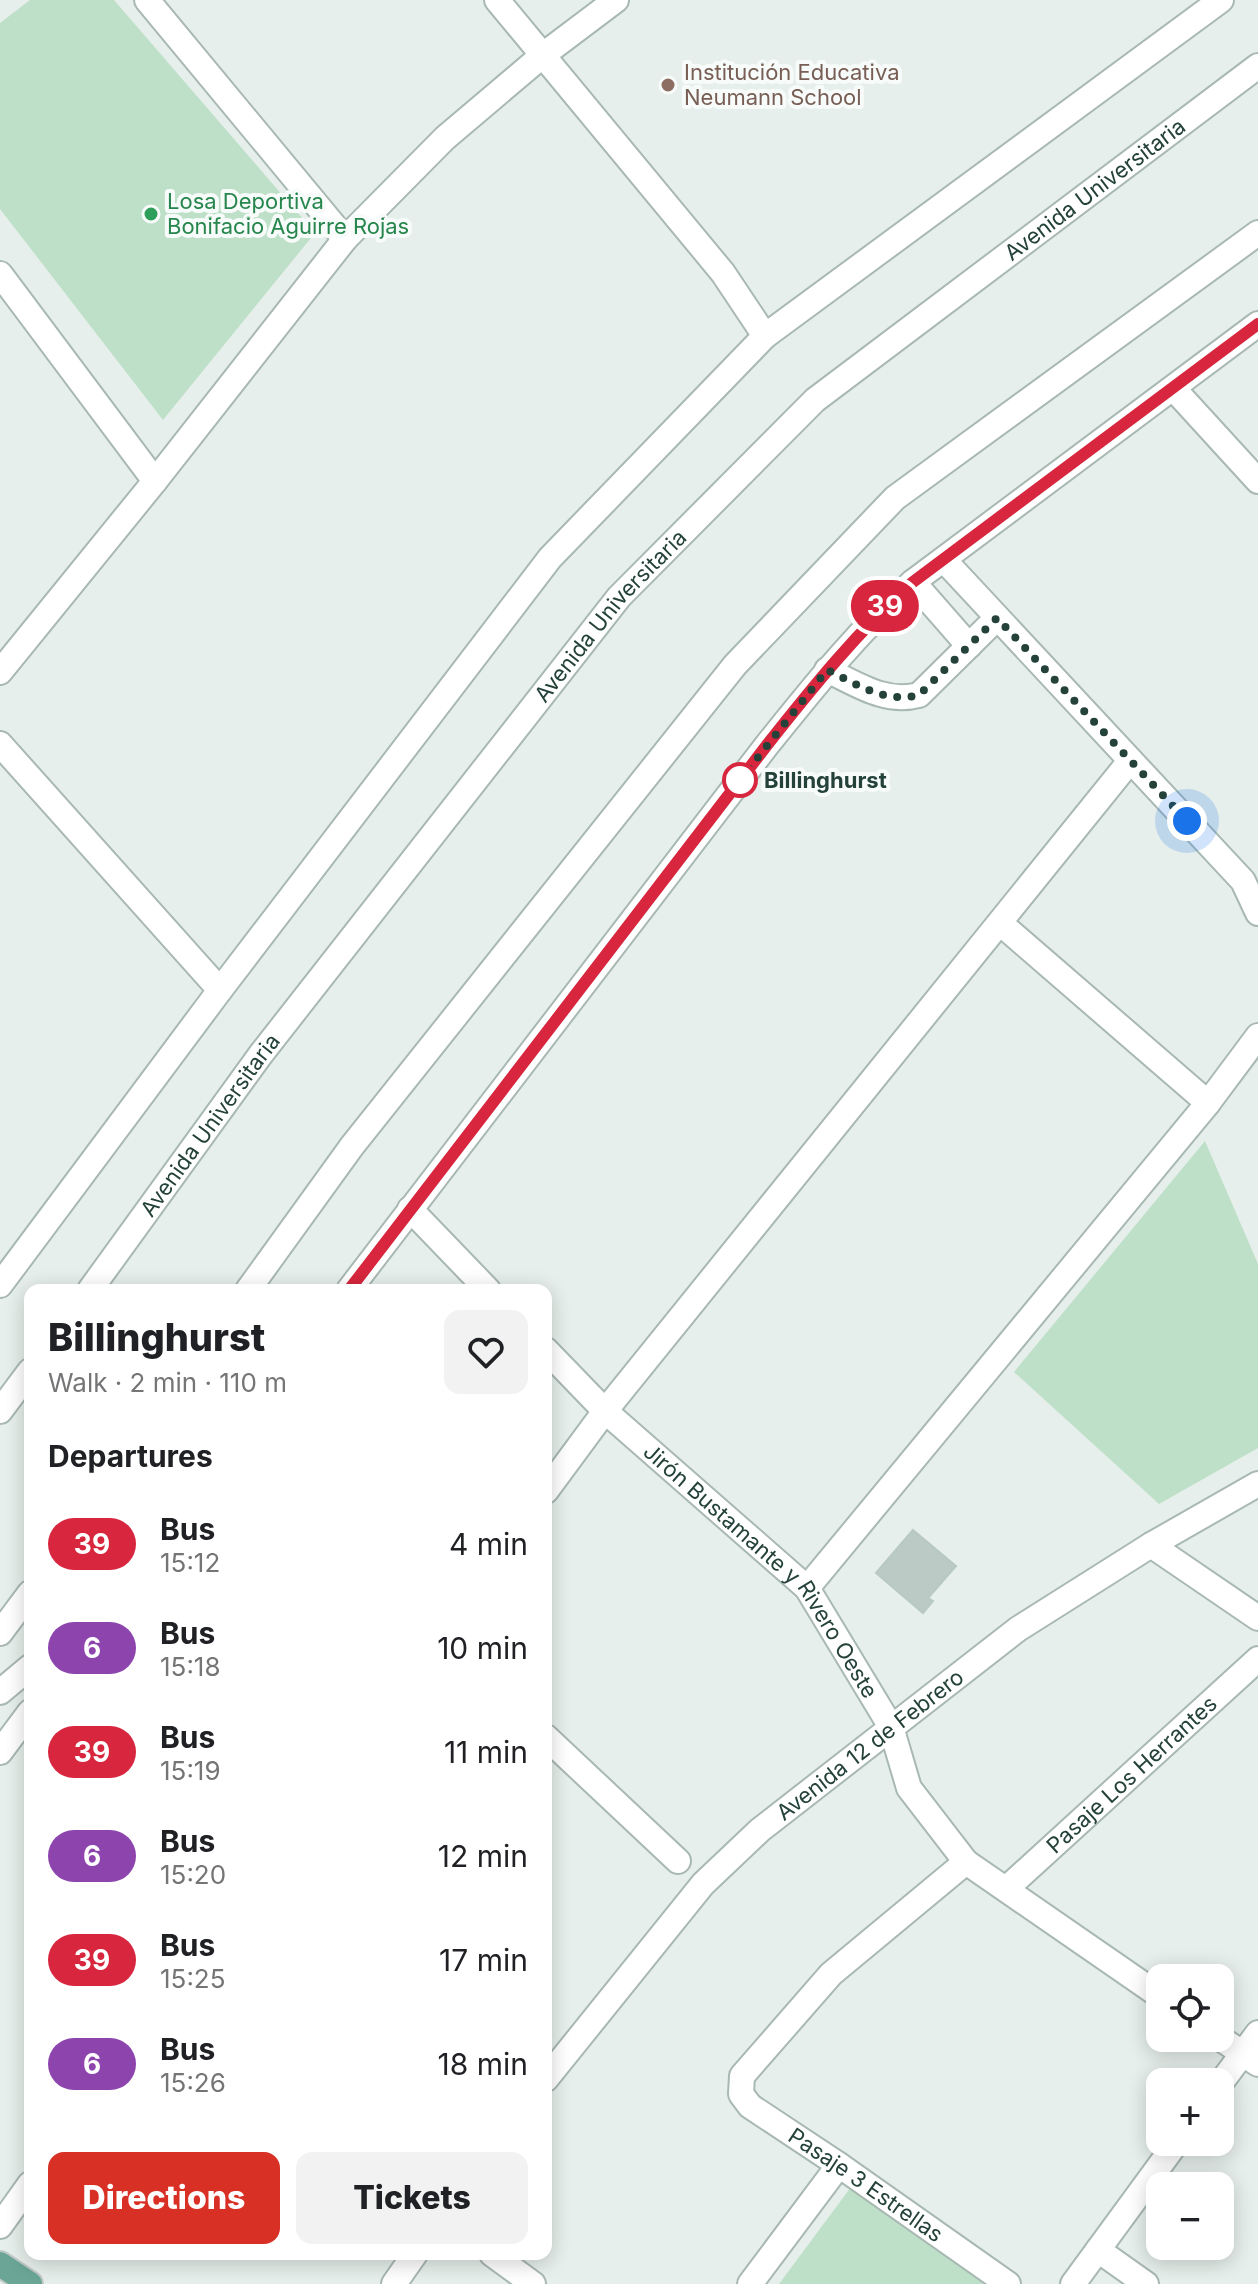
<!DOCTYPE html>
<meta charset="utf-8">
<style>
:root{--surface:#fff;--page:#f2f2f2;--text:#202124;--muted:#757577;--accent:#d93025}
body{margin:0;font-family:Inter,sans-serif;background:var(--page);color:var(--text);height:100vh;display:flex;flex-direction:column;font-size:30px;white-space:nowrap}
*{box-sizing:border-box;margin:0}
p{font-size:26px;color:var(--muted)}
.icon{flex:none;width:44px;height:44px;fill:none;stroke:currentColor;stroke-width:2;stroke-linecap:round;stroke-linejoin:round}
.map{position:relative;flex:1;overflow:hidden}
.sheet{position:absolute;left:24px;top:1284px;width:528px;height:976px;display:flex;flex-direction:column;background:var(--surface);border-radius:16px;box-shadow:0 4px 20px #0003}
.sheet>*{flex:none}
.badge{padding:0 16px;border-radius:26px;font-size:28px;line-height:52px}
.buttons{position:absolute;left:1146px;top:1964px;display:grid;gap:16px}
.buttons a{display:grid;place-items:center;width:88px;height:88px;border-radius:16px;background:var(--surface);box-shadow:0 4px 20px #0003;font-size:40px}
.you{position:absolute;width:40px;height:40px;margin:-20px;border:6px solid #fff;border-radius:50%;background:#1a73e8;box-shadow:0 0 0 12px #1a73e833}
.map>.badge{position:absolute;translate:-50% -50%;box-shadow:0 0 0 4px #fff}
h2{padding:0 24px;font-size:30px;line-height:72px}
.round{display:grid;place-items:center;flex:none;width:84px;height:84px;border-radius:16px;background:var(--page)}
.overview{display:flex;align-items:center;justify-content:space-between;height:136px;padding:0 24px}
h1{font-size:38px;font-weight:800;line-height:60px}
.primary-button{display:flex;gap:16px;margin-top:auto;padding:16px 24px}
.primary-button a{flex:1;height:92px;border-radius:16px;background:var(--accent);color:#fff;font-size:32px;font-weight:800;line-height:92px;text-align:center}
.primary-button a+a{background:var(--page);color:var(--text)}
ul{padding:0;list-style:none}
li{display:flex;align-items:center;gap:24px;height:104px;padding:0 24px}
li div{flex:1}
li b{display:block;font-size:30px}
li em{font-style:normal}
li .badge{min-width:88px;font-weight:700;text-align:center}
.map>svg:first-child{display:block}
</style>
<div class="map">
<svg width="1258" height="2284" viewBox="0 0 1258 2284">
<rect width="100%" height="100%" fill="#e6efeb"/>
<path fill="#bfe0c8" d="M30,0H114L315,233L163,420L0,209V23Z
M1205,1141L1258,1264V1448L1159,1504L1014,1372Z
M851,2187L988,2284H779Z"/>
<path fill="#bbcac4" stroke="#b8c9c2" stroke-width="2" d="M913,1530L956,1566L928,1598L933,1601L923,1613L876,1573Z"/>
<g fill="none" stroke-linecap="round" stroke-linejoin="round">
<defs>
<g id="minor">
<path d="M147,0L345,239"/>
<path d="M497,0L723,273L765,336"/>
<path d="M0,274L155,481"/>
<path d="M1173,388L1258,481"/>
<path d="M944,560L1243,881L1258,913"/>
<path d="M913,582L969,646"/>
<path d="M827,670C857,684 885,704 919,695L997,618"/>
<path d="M0,672L155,481L345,239L445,138L543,55L616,0"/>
<path d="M0,744L220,990"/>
<path d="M1000,923L1208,1103"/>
<path d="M410,1209L488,1290"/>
<path d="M0,1285L220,990L550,558L765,336L1221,0"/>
<path id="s1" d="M90,1290L261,1054L619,597L815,400L1258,66"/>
<path d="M248,1290L352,1146L735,665L895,498L1258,233"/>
<path d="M349,1290L767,745C813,688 858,631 913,582L1258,324"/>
<path id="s2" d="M546,1350L605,1411L807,1588L891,1727L909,1788L966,1862L1160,1996"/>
<path d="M0,1411L30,1371"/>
<path d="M546,1491L605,1411L1130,761"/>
<path d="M1151,1545L1258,1618"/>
<path d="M807,1588L1208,1103L1258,1036"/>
<path d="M0,1633L30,1593"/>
<path d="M0,1692L30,1667"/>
<path d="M546,1737L678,1861"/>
<path d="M0,1752L30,1712"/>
<path id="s3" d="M966,1862L831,1974L742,2076L741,2094L750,2106L839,2165L1008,2284"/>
<path id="s4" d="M1006,1889L1258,1659"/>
<path d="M1220,2038L1258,2064"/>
<path id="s5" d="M546,2079L703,1884L760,1830L1018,1629L1151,1545L1258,1484"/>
<path d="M1220,2084L1258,2033"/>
<path d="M0,2226L30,2184"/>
<path d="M1098,2250L1146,2284"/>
<path d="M492,2254L533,2284"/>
<path d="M394,2284L415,2254"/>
<path d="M750,2284L839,2165"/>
<path d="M1073,2284L1177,2142"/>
</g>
<path id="major" d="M0,2264L30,2284"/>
</defs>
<use href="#minor" stroke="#a8b8b2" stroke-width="28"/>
<use href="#major" stroke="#c2cac8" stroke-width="28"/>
<use href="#minor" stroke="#fff" stroke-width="24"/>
<use href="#major" stroke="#6aa596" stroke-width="24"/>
</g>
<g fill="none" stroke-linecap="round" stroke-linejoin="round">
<defs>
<path id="line" d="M349,1290L767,745C812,688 858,631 913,582L1258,324"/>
</defs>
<use href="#line" stroke="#fff" stroke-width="18"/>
<use href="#line" stroke="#d7263d" stroke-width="12"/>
<path stroke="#24423a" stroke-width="8" stroke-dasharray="0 14.4" d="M740,780L827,670C857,684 885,704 919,695L997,618L1187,821"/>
</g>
<circle fill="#8d6e63" stroke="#f7fbf9" stroke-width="3" cx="668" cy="85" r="8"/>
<circle fill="#2e9e5b" stroke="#f7fbf9" stroke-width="3" cx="151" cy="214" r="8"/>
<circle fill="#fff" stroke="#d7263d" stroke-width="4" cx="740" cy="780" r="16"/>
<g text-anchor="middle" stroke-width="8" stroke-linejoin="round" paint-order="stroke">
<g font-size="22" fill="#785e54" stroke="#f7fbf9" text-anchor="start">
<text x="684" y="80">Institución Educativa<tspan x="684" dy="25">Neumann School</tspan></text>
</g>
<g font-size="22" fill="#24423a" stroke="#f7fbf9">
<text dy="8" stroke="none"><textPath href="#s1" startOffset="1500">Avenida Universitaria</textPath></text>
<text dy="8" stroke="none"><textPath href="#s1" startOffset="852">Avenida Universitaria</textPath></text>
<text dy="8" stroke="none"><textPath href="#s1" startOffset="204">Avenida Universitaria</textPath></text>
<text dy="8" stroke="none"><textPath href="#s2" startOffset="310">Jirón Bustamante y Rivero Oeste</textPath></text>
<text dy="8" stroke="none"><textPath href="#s5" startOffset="468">Avenida 12 de Febrero</textPath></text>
<text dy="8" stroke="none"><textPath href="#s4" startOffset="170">Pasaje Los Herrantes</textPath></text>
<text dy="8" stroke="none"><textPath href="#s3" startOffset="484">Pasaje 3 Estrellas</textPath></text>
</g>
<g font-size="22" fill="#27864d" stroke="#f7fbf9" text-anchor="start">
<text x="167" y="209">Losa Deportiva<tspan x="167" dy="25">Bonifacio Aguirre Rojas</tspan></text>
</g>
<g font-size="22" font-weight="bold" fill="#24423a" stroke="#f7fbf9" text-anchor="start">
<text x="764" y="788">Billinghurst</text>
</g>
</g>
</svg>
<div class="buttons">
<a><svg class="icon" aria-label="locate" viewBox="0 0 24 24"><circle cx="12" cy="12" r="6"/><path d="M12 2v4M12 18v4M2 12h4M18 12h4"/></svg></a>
<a>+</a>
<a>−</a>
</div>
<div class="you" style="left:1187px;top:821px"></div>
<b class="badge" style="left:885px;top:606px;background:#d7263d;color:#fff">39</b>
<section class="sheet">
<div class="overview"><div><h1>Billinghurst</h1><p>Walk · 2 min · 110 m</p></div><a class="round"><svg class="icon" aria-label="heart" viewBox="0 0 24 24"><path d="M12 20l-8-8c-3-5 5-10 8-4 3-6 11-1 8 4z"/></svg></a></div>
<h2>Departures</h2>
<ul>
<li><span class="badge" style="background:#d7263d;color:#fff">39</span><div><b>Bus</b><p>15:12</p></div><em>4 min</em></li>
<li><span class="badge" style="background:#8e44ad;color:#fff">6</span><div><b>Bus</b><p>15:18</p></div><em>10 min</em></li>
<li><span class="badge" style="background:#d7263d;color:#fff">39</span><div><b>Bus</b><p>15:19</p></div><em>11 min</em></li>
<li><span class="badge" style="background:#8e44ad;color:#fff">6</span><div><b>Bus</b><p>15:20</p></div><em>12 min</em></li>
<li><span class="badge" style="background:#d7263d;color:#fff">39</span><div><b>Bus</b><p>15:25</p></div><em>17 min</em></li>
<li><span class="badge" style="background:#8e44ad;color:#fff">6</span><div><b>Bus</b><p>15:26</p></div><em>18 min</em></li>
</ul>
<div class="primary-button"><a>Directions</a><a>Tickets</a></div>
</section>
</div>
